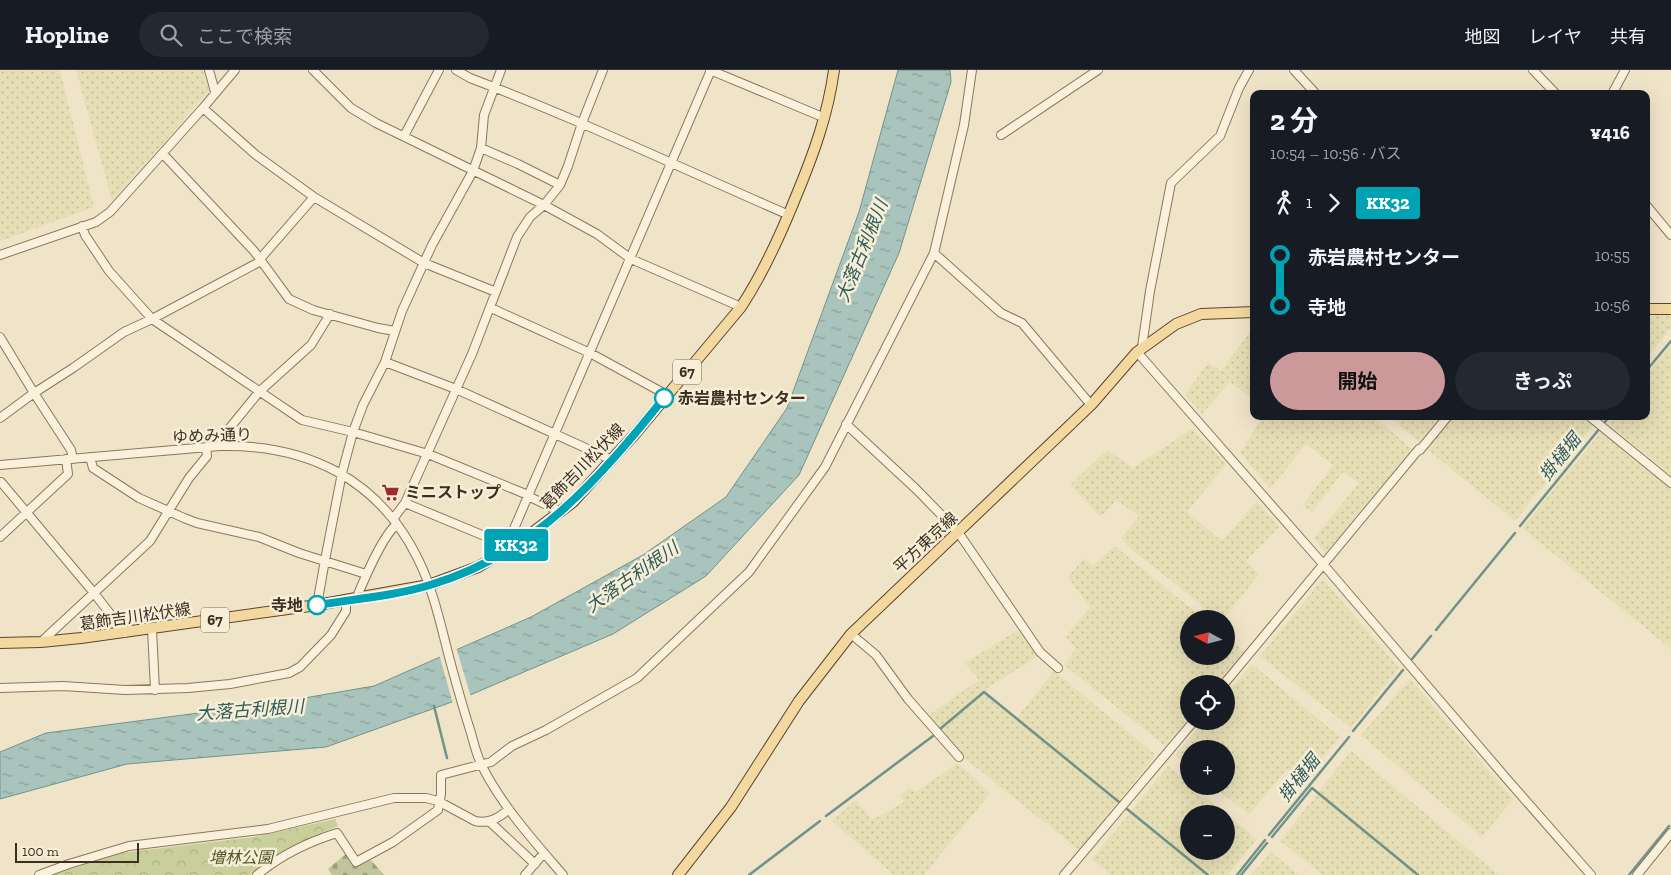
<!DOCTYPE html>
<html lang="ja">
<meta charset="utf-8">
<style>
:root{--surface:#171b24;--page:#242831;--text:#f1f3f6;--muted:#9ea1a6;--line:#363941;--accent:#cc999b}
body{margin:0;font-family:"Zilla Slab","Noto Sans JP",serif;background:var(--page);color:var(--text);height:100vh;display:flex;flex-direction:column;font-size:19px;white-space:nowrap}
*{box-sizing:border-box;margin:0}
p{font-size:16px;color:var(--muted)}
.icon{flex:none;width:28px;height:28px;fill:none;stroke:currentColor;stroke-width:2;stroke-linecap:round;stroke-linejoin:round}
.map{position:relative;flex:1;overflow:hidden}
.side{position:absolute;left:1250px;top:20px;width:400px;height:330px;display:flex;flex-direction:column;background:var(--surface);border-radius:10px;box-shadow:0 5px 20px #0002}
.side>*{flex:none}
.badge{padding:0 10px;border-radius:4px;font-size:18px;line-height:32px}
.needle{width:32px;rotate:277deg}
.buttons{position:absolute;left:1180px;top:540px;display:grid;gap:10px}
.buttons a{display:grid;place-items:center;width:55px;height:55px;border-radius:50%;background:var(--surface);box-shadow:0 5px 20px #0002;font-size:25px}
.scale{position:absolute;left:15px;bottom:12px;width:124px;box-sizing:border-box;padding-left:5px;border:2px solid #3d2e20;border-top:0;font-size:14px;line-height:18px;white-space:nowrap;color:#3d2e20;-webkit-text-stroke:4px #f7eed8;paint-order:stroke}
.map>.badge{position:absolute;translate:-50% -50%;box-shadow:0 0 0 2px #fff}
.legs{display:flex;align-items:center;gap:8px;height:55px;padding:0 20px;font-size:16px}
.legs p{margin-inline-start:auto}
.head{display:flex;align-items:center;justify-content:space-between;height:85px;padding:0 20px}
h1{font-size:28px;font-weight:700;line-height:38px}
.button{display:flex;gap:10px;margin-top:auto;padding:10px 20px}
.button a{flex:1;height:58px;border-radius:30px;background:var(--accent);color:#111;font-size:20px;font-weight:700;line-height:58px;text-align:center}
.button a+a{background:var(--page);color:var(--text)}
ul{padding:0 20px;list-style:none}
li{display:flex;align-items:center;gap:18px;height:50px;font-size:19px}
li i{display:grid;place-items:center;width:8px;height:100%;margin:0 6px;background:currentColor}
li i::after{content:'';width:12px;height:12px;margin:-6px;border:4px solid;border-radius:50%;background:var(--surface)}
li p{margin-inline-start:auto}
li:first-child i{background:linear-gradient(#0000 50%,currentColor 0)}
li:last-child i{background:linear-gradient(currentColor 50%,#0000 0)}
header{display:flex;align-items:center;gap:30px;box-sizing:border-box;height:70px;padding:0 25px;background:var(--surface);border-bottom:1px solid var(--line)}
header strong{font-size:24px}
nav{display:flex;gap:28px;margin-inline-start:auto;font-size:18px}
.search{width:350px;height:45px;background:var(--page);display:flex;align-items:center;gap:12px;box-sizing:border-box;padding:0 18px;border-radius:28px;color:var(--muted);font-size:19px}
.map>svg:first-child{display:block}
</style>
<header>
<strong>Hopline</strong>
<div class="search"><svg class="icon" aria-label="search" viewBox="0 0 24 24"><circle cx="10" cy="10" r="6"/><path d="M15 15l6 6"/></svg>ここで検索</div>
<nav><a>地図</a><a>レイヤ</a><a>共有</a></nav>
</header>
<div class="map">
<svg width="1671" height="805" viewBox="0 0 1671 805">
<defs>
<pattern id="farmland-dots" width="8" height="8" patternUnits="userSpaceOnUse" patternTransform="scale(1.25)"><rect width="8" height="8" fill="#e6deb5"/><path d="M2 2h.1M6 6h.1" fill="none" stroke="#c6bf9b" stroke-width="1.8" stroke-linecap="round"/></pattern>
<pattern id="cemetery-stones" width="16" height="16" patternUnits="userSpaceOnUse" patternTransform="scale(1.25)"><rect width="16" height="16" fill="#bfc49a"/><path d="M2 7V4a2 2 0 0 1 4 0v3zM10 15v-3a2 2 0 0 1 4 0v3z" fill="#9ca07d"/></pattern>
<pattern id="park-crowns" width="20" height="18" patternUnits="userSpaceOnUse" patternTransform="scale(1.25)"><rect width="20" height="18" fill="#c9cf9b"/><path d="M2 6a3 3 0 1 1 6 0M12 15a3 3 0 1 1 6 0" fill="none" stroke="#aeb285"/></pattern>
<pattern id="water-ripples" width="26" height="14" patternUnits="userSpaceOnUse" patternTransform="scale(1.25)"><rect width="26" height="14" fill="#a9c4bc"/><path d="M2 4q2-2 4 0t4 0M15 11q2-2 4 0t4 0" fill="none" stroke="#8ba098"/></pattern>
</defs>
<rect width="100%" height="100%" fill="#f0e4c8"/>
<path fill="url(#farmland-dots)" d="M0,0H60L94,137L0,171Z
M76,0H203L209,21L112,131Z
M1671,245V258L1646,289V246Z
M1254,257V330L1230,312L1202,344L1185,324L1208,293L1221,300Z
M1671,275V405L1607,353L1613,346H1646V305Z
M1264,346H1373L1412,379L1325,483L1314,468L1359,413L1343,402L1312,442L1303,435L1333,395L1306,374L1270,419L1240,382Z
M1388,346H1440L1419,372Z
M1454,346H1584L1594,354L1515,451L1427,379Z
M1192,359L1226,394L1187,442L1222,471L1257,431L1279,457L1246,491L1259,504L1224,549H1219L1130,478L1121,468L1139,446L1116,430L1101,447L1070,415L1107,380L1133,398Z
M1601,362L1671,418V579L1522,458Z
M1115,476L1204,549H1189V586H1226V567L1244,581L1217,614H1189V648L1165,676L1064,595L1076,578L1066,567L1090,537L1068,507L1084,489L1093,495Z
M1323,509L1399,598L1351,658L1260,586Z
M1018,560L1038,586L986,619L988,624L1017,648L1054,601L1156,685L1079,780L962,686L929,645L979,610L965,593Z
M1252,594L1340,667L1304,711L1287,699L1249,745L1213,716H1226V679H1189V696L1175,685L1204,651H1226V625Z
M1410,609L1513,729L1482,767L1361,665Z
M1351,681L1499,805H1323L1280,771Z
M958,693L990,723L924,805H894L832,751L856,730L872,750L904,732L900,726L908,719L915,722Z
M1168,696L1189,713V716H1192L1226,744H1189V781H1226V744L1257,769L1228,805H1111L1092,789Z
M1271,782L1299,805H1251Z"/>
<path fill="url(#cemetery-stones)" d="M346,784L356,797L371,790L384,805H332L328,799Z"/>
<path fill="url(#park-crowns)" d="M335,749L338,756C306,769 277,783 250,805H52L121,783L254,767Z"/>
<path fill="url(#water-ripples)" stroke="#6f938a" d="M898,0H950L951,12L899,183L799,405L706,506L613,564L463,628L326,677L127,694L0,729V682L46,663L275,633L374,616L531,547L643,485L726,427L787,338L859,142Z"/>
<path fill="#f0e4c8" d="M456,577L471,627L453,634L439,584Z"/>
<g fill="none" stroke-linecap="round" stroke-linejoin="round">
<path stroke="#6f938a" stroke-width="2.5" d="M1646,301L1671,271
M1604,353L1610,346
M1520,456L1600,358
M1436,560L1515,463
M1412,589L1431,566
M434,636L447,688
M940,659L984,622L1119,732
M1353,661L1403,600
M1127,739L1208,805
M826,746L933,666
M1269,765L1349,667
M1272,767L1312,718L1418,805
M749,805L820,751
M1237,805L1265,770
M1241,805L1267,773
M1629,805L1669,756"/>
<defs>
<path id="minor" d="M209,0L215,22
M313,0L351,38L376,53L544,135L597,164L631,189L741,237
M456,0L470,8C578,49 683,99 789,145
M710,0L825,48
M1294,0L1316,24
M1533,0L1556,24
M1612,24L1625,0
M203,38L256,85L314,127L424,193L496,222
M1001,65L1098,0
M404,66L439,0
M481,78L518,94L560,115
M163,84L254,181L289,229L313,240L378,258L395,261
M1646,135L1671,165
M82,156L85,165L109,201L152,249L302,350L353,362L428,384L528,425
M934,183L1001,243L1022,253L1091,335
M0,185L96,152L110,142L203,38L235,0
M260,189L314,127
M491,238L590,283L667,325
M0,267L34,323L71,380L73,389
M1142,277L1150,221L1171,113L1220,66L1239,18L1249,0
M1137,282L1323,494L1506,708L1591,805
M385,292L456,319L612,390
M1589,346L1671,413
M0,348L34,323L73,298L124,262L152,249L261,191
M846,354L916,419L958,462L1040,582L1058,598
M220,376L224,365L259,322L311,275L330,244
M1420,380L1448,346
M90,387L93,398L139,428L184,448L197,453L259,467L299,483L366,504
M0,395L220,376C307,374 379,409 418,489C435,523 442,562 452,598C458,620 464,641 471,663C474,674 477,686 482,696C502,736 534,771 563,805
M1,412L94,523L125,563
M528,426L561,442
M405,433L499,472L504,482
M393,449L405,433L472,284L517,167L530,147L544,135L560,115L568,96L582,53L603,0
M0,467L68,404L66,389
M504,482L711,0
M356,529C364,510 382,466 397,454
M317,535L325,490L342,403L353,362L363,335L385,292L402,241L432,175L473,101L481,78L484,45L501,0
M152,559L155,620
M851,564L876,585L908,629L959,687
M41,572L150,471L189,408L207,386L206,377
M1224,614L1419,379
M0,618L63,616L125,620L188,618L230,614L289,603L300,597L331,565L346,541V531
M489,751L535,794
M39,805L69,794L129,776L268,759L394,728H426L438,731L475,751C489,754 499,748 509,739
M257,805C281,785 308,772 337,763L356,792L393,772L438,740L441,724V705L491,692L512,676L546,660L637,608L749,502L825,397L934,183L964,55L972,0
M525,805L544,783
M1064,805L1194,651
M1637,805L1671,763"/>
<path id="major" d="M1646,239H1671
M0,573L41,572L81,568L317,535L429,515L478,497L517,474L573,432L635,364L741,237C764,202 781,164 797,124C814,83 828,44 834,0
M678,805L731,737L799,631L851,564L1091,335L1137,282L1176,254L1201,244L1254,242"/>
</defs>
<use href="#minor" stroke="#8d765c" stroke-width="10"/>
<use href="#major" stroke="#5b4430" stroke-width="12"/>
<use href="#minor" stroke="#faf1dc" stroke-width="8"/>
<use href="#major" stroke="#f3d9a0" stroke-width="10"/>
</g>
<g fill="none" stroke-linecap="round" stroke-linejoin="round">
<defs>
<path id="line-1" d="M317,535C354,529 394,526 430,515C535,484 598,410 664,328"/>
</defs>
<use href="#line-1" stroke="#fff" stroke-width="11"/>
<use href="#line-1" stroke="#00a3b4" stroke-width="8"/>
</g>
<defs>
<symbol id="supermarket-bare" viewBox="-9 -9 18 18"><path d="M-6-5.5h2.5l.6 2H6L4.5 2H-2.5L-4.4-4H-6ZM-1.5 3.2a1.3 1.3 0 1 0 .1 0ZM3 3.2a1.3 1.3 0 1 0 .1 0Z" fill="#9e2a2b" stroke="#f7eed8" stroke-width="2.5" paint-order="stroke"/></symbol>
</defs>
<g fill-rule="evenodd">
<use href="#supermarket-bare" x="378" y="410" width="25" height="25"/>
</g>
<g fill="#fff" stroke="#00a3b4" stroke-width="2.5">
<circle cx="664" cy="328" r="9"/>
<circle cx="317" cy="535" r="9"/>
</g>
<g text-anchor="middle" stroke-width="5" stroke-linejoin="round" paint-order="stroke">
<g fill="#f7eed8" stroke="#756857" stroke-width="1">
<rect x="673" y="289.5" width="28" height="25" rx="4"/>
<rect x="201" y="537.5" width="28" height="25" rx="4"/>
</g>
<g font-size="15" font-weight="bold" fill="#3d2e20">
<text x="687" y="307">67</text>
<text x="215" y="555">67</text>
</g>
<g font-size="16" font-weight="bold" fill="#3d2e20" stroke="#f7eed8" text-anchor="start">
<text x="678" y="334">赤岩農村センター</text>
<text x="303" y="541" text-anchor="end">寺地</text>
</g>
<g font-size="16" fill="#3d2e20" stroke="#f7eed8">
<text transform="translate(212 365) rotate(-2)" y="6">ゆめみ通り</text>
<text transform="translate(582 396) rotate(-46)" y="6">葛飾吉川松伏線</text>
<text transform="translate(925 472) rotate(-43)" y="6">平方東京線</text>
<text transform="translate(135 546) rotate(-8)" y="6">葛飾吉川松伏線</text>
</g>
<g font-size="16" font-weight="bold" fill="#3d2e20" stroke="#f7eed8" text-anchor="start">
<text x="405" y="428">ミニストップ</text>
</g>
<g font-size="16" font-style="italic" fill="#4d5a26" stroke="#f7eed8">
<text x="241" y="793">増林公園</text>
</g>
<g font-size="18" font-style="italic" fill="#2f5d5a" stroke="#f7eed8">
<text transform="translate(862 181) rotate(-68)" y="6">大落古利根川</text>
<text transform="translate(1560 387) rotate(-51)" y="6">掛樋堀</text>
<text transform="translate(632 507) rotate(-35)" y="6">大落古利根川</text>
<text transform="translate(250 640) rotate(-4)" y="6">大落古利根川</text>
<text transform="translate(1299 708) rotate(-51)" y="6">掛樋堀</text>
</g>
</g>
</svg>
<div class="buttons">
<a><svg class="needle" viewBox="-14 -14 28 28"><path d="M0-13l5 13h-10z" fill="#e53935"/><path d="M0 13l5-13h-10z" fill="#9ea1a6"/></svg></a>
<a><svg class="icon" aria-label="locate" viewBox="0 0 24 24"><circle cx="12" cy="12" r="6"/><path d="M12 2v4M12 18v4M2 12h4M18 12h4"/></svg></a>
<a>+</a>
<a>−</a>
</div>
<div class="scale">100 m</div>
<b class="badge" style="left:516px;top:475px;background:#00a3b4;color:#fff">KK32</b>
<section class="side">
<div class="head"><div><h1>2 分</h1><p>10:54 – 10:56 · バス</p></div><b>¥416</b></div>
<div class="legs"><svg class="icon" aria-label="walk" viewBox="0 0 24 24"><circle cx="13" cy="4" r="2"/><path d="M13 8l-2 6 4 7M11 14l-3 7M7 12l3-4h3l4 4"/></svg>1<svg class="icon" aria-label="forward" viewBox="0 0 24 24"><path d="M9 5l7 7-7 7"/></svg><b class="badge" style="background:#00a3b4;color:#fff">KK32</b></div>
<ul>
<li><i style="color:#00a3b4"></i><b>赤岩農村センター</b><p>10:55</p></li>
<li><i style="color:#00a3b4"></i><b>寺地</b><p>10:56</p></li>
</ul>
<div class="button"><a>開始</a><a>きっぷ</a></div>
</section>
</div>
